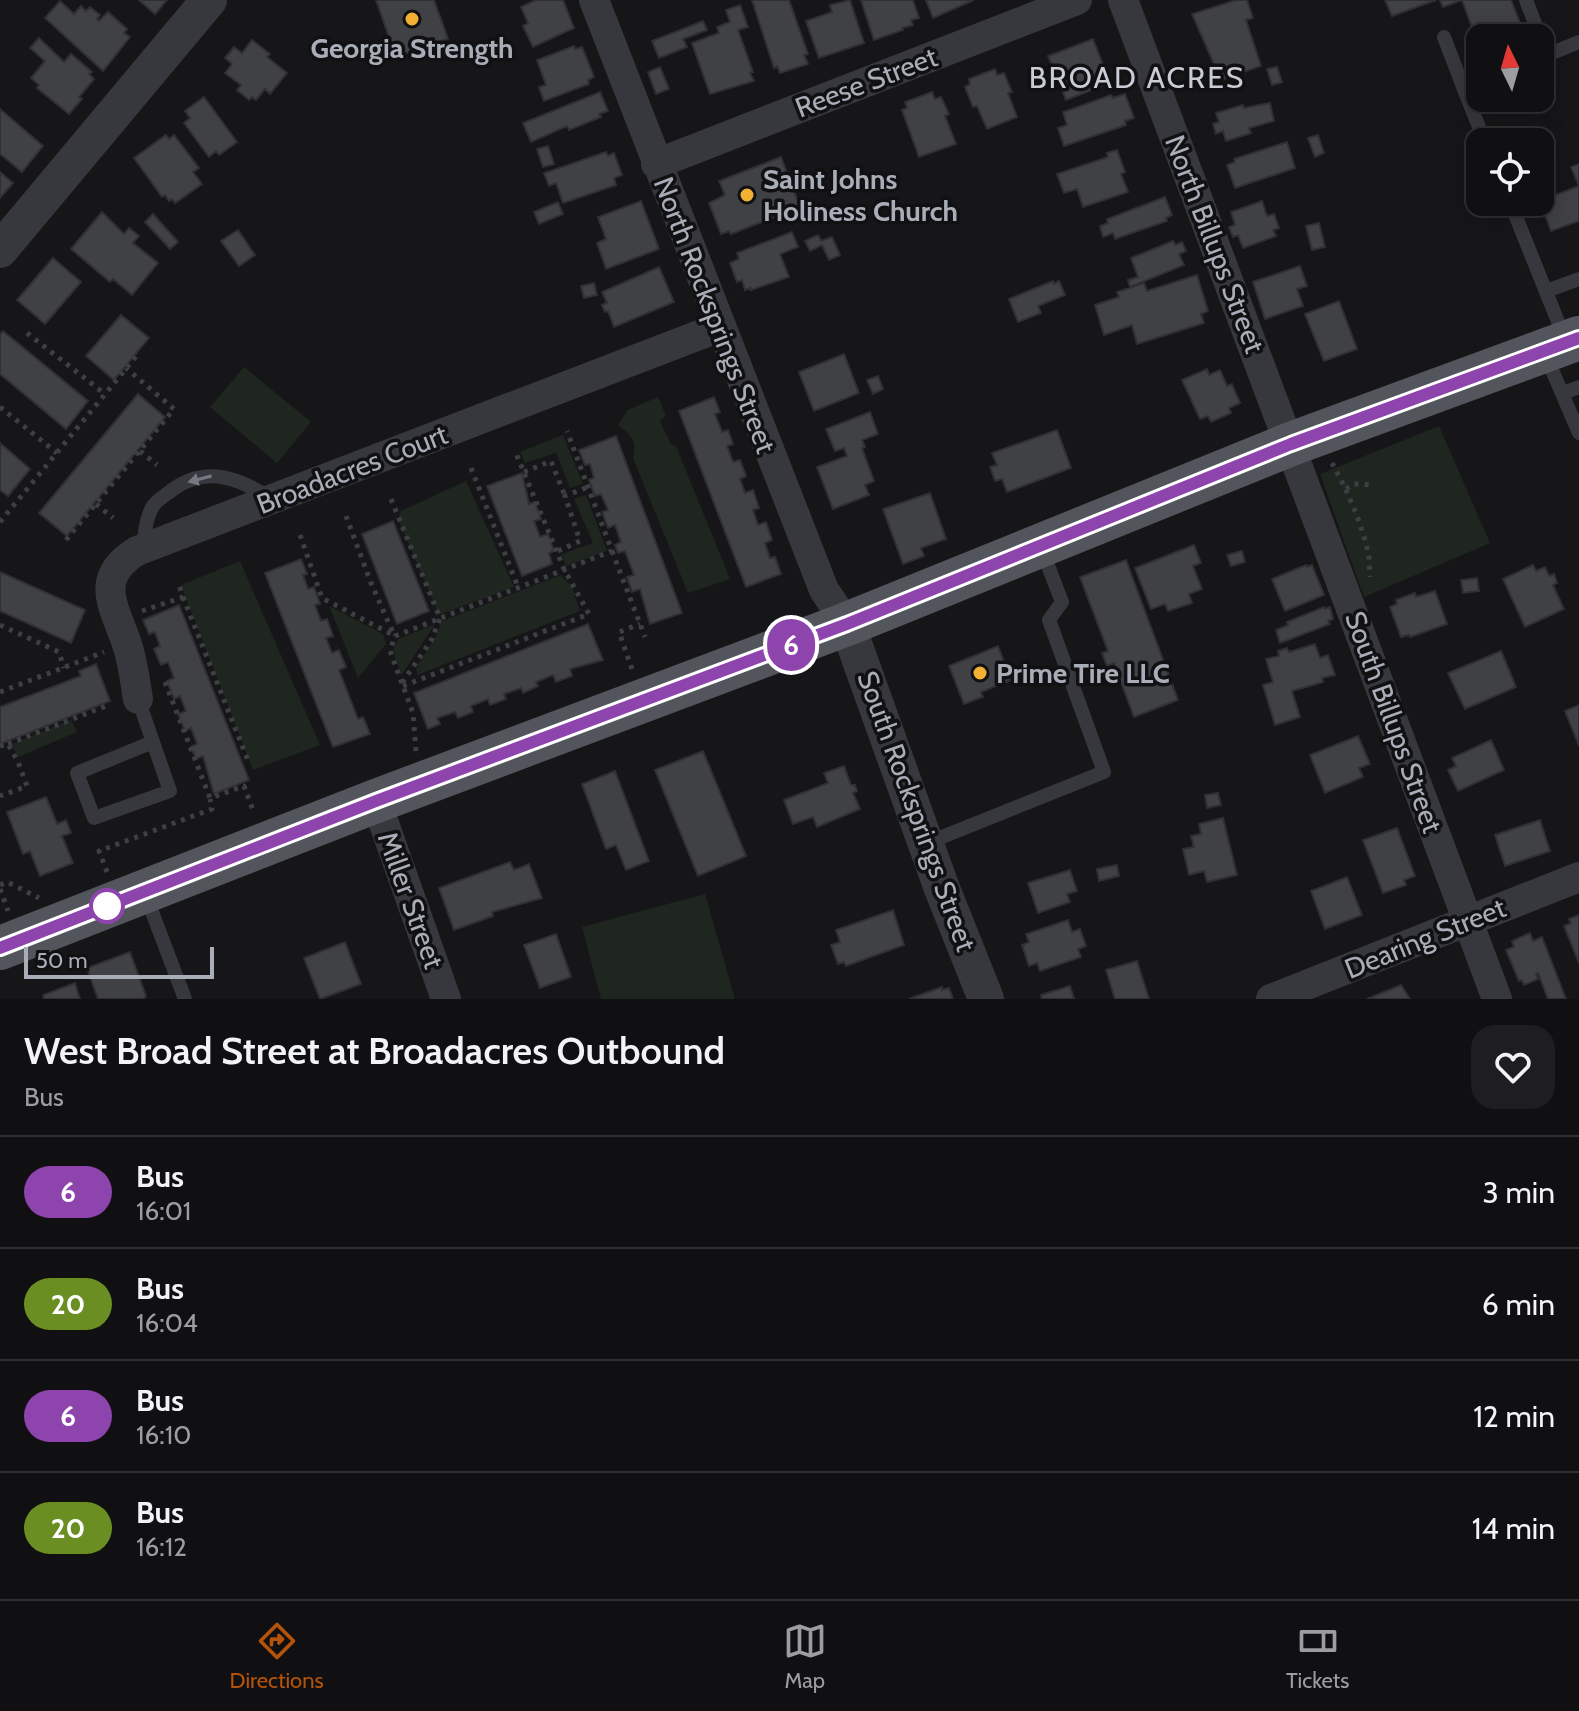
<!DOCTYPE html>
<style>
:root{--surface:#101012;--page:#1e1e20;--text:#f1f3f6;--muted:#9c9d9f;--line:#303032;--accent:#b45309}
body{margin:0;font-family:Cabin,sans-serif;background:var(--page);color:var(--text);height:100vh;display:flex;flex-direction:column;font-size:30px;white-space:nowrap}
*{box-sizing:border-box;margin:0}
p{font-size:26px;color:var(--muted)}
.icon{flex:none;width:44px;height:44px;fill:none;stroke:currentColor;stroke-width:2;stroke-linecap:round;stroke-linejoin:round}
.map{position:relative;height:999px;overflow:hidden}
.panel{display:flex;flex-direction:column;background:var(--surface);flex:1}
.panel>*{flex:none}
.badge{padding:0 16px;border-radius:26px;font-size:28px;line-height:52px}
.needle{width:52px;rotate:355deg}
.buttons{position:absolute;left:1466px;top:24px;display:grid;gap:16px}
.buttons a{display:grid;place-items:center;width:88px;height:88px;border-radius:16px;background:var(--surface);box-shadow:0 4px 20px #0003,0 0 0 2px var(--line);font-size:40px}
.scale{position:absolute;left:24px;bottom:20px;width:190px;box-sizing:border-box;padding-left:8px;border:4px solid #a8adb8;border-top:0;font-size:22px;line-height:28px;white-space:nowrap;color:#a8adb8;-webkit-text-stroke:6px #111113;paint-order:stroke}
.map>.badge{position:absolute;translate:-50% -50%;box-shadow:0 0 0 4px #fff}
.round{display:grid;place-items:center;flex:none;width:84px;height:84px;border-radius:24px;background:var(--page)}
.headline{display:flex;align-items:center;justify-content:space-between;height:136px;padding:0 24px}
h1{font-size:38px;font-weight:600;line-height:60px}
ul{padding:0;list-style:none}
li{display:flex;align-items:center;gap:24px;height:112px;padding:0 24px;border-top:2px solid var(--line)}
li div{flex:1}
li b{display:block;font-size:30px}
li em{font-style:normal}
li .badge{min-width:88px;font-weight:700;text-align:center}
.dock{display:flex;justify-content:space-around;align-items:center;height:112px;border-top:2px solid var(--line);background:var(--surface);font-size:22px;color:var(--muted)}
.dock a{display:grid;justify-items:center;gap:4px}
.dock .current{color:var(--accent)}
.map>svg:first-child{display:block}
</style>
<div class="map">
<svg width="1579" height="999" viewBox="0 0 1579 999">
<rect width="100%" height="100%" fill="#161618"/>
<path fill="#1e261f" d="M244,367L311,422L277,463L210,407Z
M658,397L666,416L660,421L671,444L676,446L730,579L688,593L633,458C638,442 630,434 618,425L628,410Z
M1439,426L1490,543L1364,597L1320,474Z
M563,435L583,484L570,488L556,453L525,463L520,452Z
M466,481L514,587L439,615L398,519L401,511Z
M586,495L607,551L566,566L562,554L593,543L574,499Z
M240,561L320,745L253,770L181,585Z
M561,575L572,587L580,611L417,675L416,668L439,631L440,622Z
M329,606L383,634L386,644L358,678Z
M435,624L401,676L393,650L398,639Z
M71,720L77,732L18,757L12,744Z
M705,894L735,999H601L582,927Z"/>
<path fill="#404145" stroke="#303034" stroke-width="2" d="M139,0H167L155,14Z
M376,0H434L448,39L396,57Z
M536,0H563L574,28L533,47L523,26L528,23L521,7Z
M752,0H789L808,54L804,55L808,64L780,73L777,66L774,68Z
M850,0L864,43L819,58L806,21L832,12L830,5Z
M861,0H913L919,18L911,20L913,25L902,28L903,30L874,40Z
M926,0H974L933,18Z
M1236,0H1247L1253,18L1246,20L1261,66L1221,80L1192,14Z
M1385,0H1436L1392,16Z
M1440,0H1511L1526,38H1480V49L1462,0L1443,7Z
M60,1L74,14L81,6L86,11L90,7L100,15L97,19L99,21L108,12L127,29L124,33L130,37L103,71L45,18Z
M740,5L748,27L738,30L753,72L750,73L754,81L710,94L692,43L719,33L717,27L730,22L726,10Z
M703,21L707,30L683,39L687,47L659,58L652,41Z
M39,38L64,62L71,54L92,72L89,74L94,79L79,97L82,99L69,114L37,88L39,85L31,78L45,61L30,48Z
M1093,39L1109,80L1101,82L1102,86L1066,100L1048,56Z
M252,40L270,54L267,57L287,73L270,94L265,89L256,100L252,97L249,100L237,90L241,85L225,73L232,64L225,58L234,47L242,53Z
M574,46L575,49L582,47L594,77L588,80L589,84L544,101L539,87L546,85L537,60Z
M660,67L669,89L656,94L648,72Z
M1277,67L1282,82L1272,85L1267,69Z
M995,69L997,75L1004,73L1012,92L1008,93L1017,117L987,129L977,106L973,107L965,87L970,84L969,79Z
M600,92L608,111L599,114L601,117L569,130L567,126L531,142L523,123Z
M932,92L935,99L941,97L949,114L945,116L956,144L919,157L902,110L907,108L905,102Z
M1125,94L1134,118L1125,121L1126,125L1064,146L1058,128L1067,125L1063,112L1111,95L1113,98Z
M204,97L237,142L219,155L216,151L209,157L184,123L190,118L185,111Z
M1270,103L1274,121L1249,128L1251,133L1226,141L1223,131L1216,134L1213,124L1219,122L1216,113L1243,105L1244,108Z
M0,109L43,146L22,172L0,154Z
M166,135L169,139L174,135L199,168L193,172L202,184L175,203L172,199L169,201L165,195L162,197L134,158Z
M1318,135L1324,153L1315,157L1308,138Z
M1287,142L1295,168L1235,188L1227,165L1235,162L1234,159Z
M548,146L554,164L543,167L537,149Z
M1117,150L1125,172L1121,174L1128,192L1083,207L1077,189L1064,193L1057,174L1108,157L1107,153Z
M606,152L608,156L614,153L622,175L614,178L616,185L563,203L556,183L549,186L544,173Z
M781,157L800,207L731,234L729,231L721,234L709,203L725,195L719,181Z
M1579,164V221L1551,231L1540,201L1579,186L1571,167Z
M0,172L13,183L0,198Z
M1165,197L1172,215L1166,218L1167,221L1115,239L1113,233L1103,237L1100,226L1108,223L1107,219Z
M641,201L659,249L606,269L597,243L606,239L598,217Z
M1262,201L1267,216L1274,214L1279,228L1273,230L1276,236L1243,248L1238,235L1233,237L1229,227L1235,225L1231,212Z
M558,202L563,214L539,224L534,212Z
M102,212L124,234L129,228L139,236L133,243L158,263L132,295L113,279L110,282L71,249Z
M153,214L178,242L170,249L145,222Z
M1319,223L1325,247L1312,250L1306,226Z
M238,230L255,255L239,266L221,241Z
M792,232L798,247L780,254L789,277L751,290V288L745,290L742,280L737,282L730,263L739,259L737,253Z
M818,235L821,241L832,237L840,255L829,260L822,245L810,251L805,241Z
M1173,241L1175,245L1182,242L1186,251L1179,254L1184,265L1130,287L1128,280L1138,277L1131,258Z
M53,258L81,282L45,324L17,300Z
M1300,266L1307,286L1297,289L1303,306L1265,319L1253,282Z
M659,267L674,302L614,327L608,311L605,312L602,305L607,303L602,292Z
M1197,275L1208,311L1201,314L1204,323L1137,344L1132,325L1104,335L1095,305L1119,297L1117,292L1144,283L1147,291Z
M1053,281L1054,284L1059,281L1065,295L1038,306L1041,313L1018,322L1009,299Z
M594,283L597,295L584,298L581,286Z
M1339,301L1357,349L1324,361L1305,314Z
M121,315L149,338L114,380L86,356Z
M3,331L88,401L66,429L0,374V334Z
M844,354L859,393L814,411L799,372Z
M1207,369L1209,375L1220,370L1227,386L1232,384L1240,403L1229,408L1231,413L1211,422L1208,416L1200,419L1182,380Z
M878,376L883,389L873,394L867,380Z
M138,394L165,417L67,536L39,513Z
M714,397L720,412L715,414L722,432L728,430L733,444L727,446L733,462L740,460L746,476L740,479L745,493L753,490L759,508L753,510L758,525L766,522L772,540L765,543L770,558L775,557L781,574L746,587L679,411Z
M870,412L878,434L862,440L865,447L862,448L874,481L865,485L869,495L833,509L817,467L847,456L844,448L835,451L826,429Z
M1057,430L1071,468L1007,492L1002,479L995,481L990,467L997,465L992,453Z
M616,436L682,613L650,624L640,589L632,592L627,577L634,575L625,551L618,553L615,545L621,542L615,525L608,528L602,512L608,510L601,494L595,496L589,480L594,478L590,464L585,465L579,450Z
M0,443L30,469L8,496L0,490Z
M522,473L529,504L535,502L541,519L534,521L540,537L548,534L554,551L549,553L552,564L522,576L487,486Z
M930,493L946,539L921,548L924,556L903,564L883,509Z
M393,521L429,611L397,624L362,534Z
M1194,545L1201,563L1193,566L1202,589L1189,594L1192,603L1168,611L1165,604L1151,609L1135,568Z
M1242,551L1245,562L1231,566L1227,555Z
M301,559L307,574L303,575L308,589L314,587L320,604L315,605L321,621L327,619L333,636L326,638L332,653L339,650L346,667L339,670L358,719L363,717L370,734L333,747L265,573Z
M1126,560L1178,700L1134,717L1114,663L1107,666L1102,653L1108,651L1080,577Z
M1306,565L1307,567L1312,565L1324,595L1285,611L1272,579Z
M1533,565L1536,571L1545,567L1549,576L1554,574L1557,583L1553,585L1564,609L1525,627L1503,579Z
M0,572L85,610L71,643L0,611Z
M1477,578L1479,591L1463,593L1461,580Z
M1435,591L1447,624L1410,637L1409,635L1401,637L1390,607L1397,604L1396,600L1415,593L1416,597Z
M179,605L249,780L214,794L203,756L196,759L191,747L197,744L191,728L185,731L178,714L186,711L180,696L174,699L167,681L174,678L168,662L161,665L154,649L160,646L155,632L149,634L143,620Z
M1324,607L1325,609L1330,607L1333,619L1328,621L1330,624L1280,643L1276,630L1288,625L1287,622Z
M588,624L603,660L570,669L572,676L556,682L553,675L536,682L538,686L523,693L521,688L504,694L506,699L490,705L488,699L471,706L473,712L458,718L455,712L437,718L440,724L428,729L414,693Z
M1315,644L1320,658L1328,655L1335,675L1322,678L1323,682L1292,691L1300,717L1275,725L1263,685L1273,682L1266,659L1279,656L1278,651L1287,648L1289,652Z
M998,646L1011,680L981,692L983,697L964,704L949,666Z
M1501,651L1516,687L1465,709L1448,673Z
M96,664L110,701L0,744V707L81,676L79,671Z
M1579,705V746L1565,711Z
M1358,736L1370,764L1359,768L1363,777L1325,793L1310,755Z
M1491,740L1504,770L1458,791L1448,770L1456,766L1452,758Z
M703,751L746,856L698,876L655,770Z
M844,766L851,785H855L857,791L853,793L860,809L817,827L813,817L793,824L784,800L828,783L824,773Z
M615,771L649,861L626,870L616,845L606,849L582,784Z
M1218,793L1221,805L1207,808L1205,795Z
M46,797L57,824L66,820L71,833L62,836L73,863L40,876L30,851L23,854L7,812Z
M1223,818L1237,875L1207,882L1204,871L1189,875L1183,849L1194,847L1191,836L1201,834L1199,824Z
M1540,820L1550,851L1505,866L1495,835Z
M1397,828L1415,876L1404,880L1406,885L1383,893L1363,840Z
M510,862L514,870L529,864L542,898L492,912L493,916L454,930L439,888Z
M1117,865L1119,876L1099,881L1097,869Z
M1070,870L1077,891L1067,894L1070,902L1038,913L1028,883Z
M1347,877L1362,915L1325,929L1311,891Z
M893,910L904,945L846,966L844,962L838,964L831,945L840,942L836,930Z
M1579,915V963L1564,926L1571,923L1569,919Z
M1068,920L1072,932L1080,929L1086,946L1078,949L1081,957L1040,971L1037,963L1029,966L1022,945L1029,942L1026,934Z
M1530,933L1533,941L1542,937L1566,999H1548L1538,973L1536,974L1538,979L1524,985L1522,980L1519,981L1506,950L1514,947L1512,941Z
M556,934L571,977L540,988L524,945Z
M345,942L361,984L320,999L304,958Z
M130,952L146,996L144,999H98L87,968Z
M1137,961L1149,999H1115L1106,970Z
M75,983L80,999H44L43,995Z
M1401,985L1410,999H1367Z
M1070,986L1074,999H1042L1041,995Z
M942,987V990L949,988L953,999H909Z"/>
<g fill="none" stroke-linecap="round" stroke-linejoin="round">
<path stroke="#3d3f44" stroke-width="5" stroke-dasharray="4 6" stroke-linecap="butt" d="M27,333L105,394
M0,407L57,453
M140,451L157,465
M1332,463C1347,490 1361,521 1368,552C1370,560 1369,569 1370,577
M471,468L518,587
M524,472L551,461L565,496
M1346,489L1354,484L1373,485
M391,499L440,618L432,639L402,683
M96,504L113,518
M346,516L371,583L394,635
M0,522L138,354
M300,535L322,598L395,636
M66,540L174,409L126,368
M558,551L580,541L565,496L588,487
M612,551L645,637
M183,597L249,763
M142,611L183,597L179,585
M0,625L59,652L64,668
M632,669L619,632L640,624
M165,682L210,798L244,786L254,813
M403,686L589,614L564,569L515,451
M0,692L104,652
M8,744L106,706
M0,746L8,744L18,762L27,786L0,796
M416,751L413,713L390,651L395,636L612,551L567,431
M107,872L99,851L212,809L210,799
M0,885L7,882L39,898
M0,889L8,911"/>
<path stroke="#37383d" stroke-width="14" d="M1526,0L1547,55L1540,58
M1444,37L1465,92
M1547,55L1579,42
M1480,85L1465,92L1485,142
M1510,202L1565,339
M1546,291L1579,279
M1546,356L1579,433
M1563,393L1579,387
M143,549C145,535 145,519 153,506C157,500 166,495 172,490C206,465 240,478 271,499
M138,699L170,791L94,818L77,773L153,742
M927,843L1104,772L1049,620L1062,602L1042,550
M146,896L185,999"/>
<path stroke="#37383d" stroke-width="30" d="M594,0L824,590L847,624
M1123,0L1497,999
M656,164L1077,0
M138,699C135,681 133,662 127,644C114,606 93,578 137,551L720,327
M376,801L446,999
M1271,999L1579,877"/>
<path stroke="#37383d" stroke-width="36" d="M0,250L209,0
M847,624L941,886L986,999"/>
<path stroke="#53555c" stroke-width="44" d="M0,948L376,801L847,624L1291,444L1579,338"/>
</g>
<defs><path id="oneway-solid" d="M-6-.8H1V-3.2L6.5 0L1 3.2V.8H-6Z" transform="scale(2)"/></defs>
<use fill="#757881" href="#oneway-solid" transform="translate(200 479) rotate(165)"/>
<g fill="none" stroke-linecap="round" stroke-linejoin="round">
<defs>
<path id="line" d="M0,948L376,801L847,624L1291,444L1579,338"/>
</defs>
<use href="#line" stroke="#fff" stroke-width="18"/>
<use href="#line" stroke="#8e44ad" stroke-width="12"/>
</g>
<g fill="#f2b134" stroke="#111113" stroke-width="3">
<circle cx="412" cy="19" r="8"/>
<circle cx="747" cy="195" r="8"/>
<circle cx="980" cy="673" r="8"/>
</g>
<circle fill="#fff" stroke="#8e44ad" stroke-width="4" cx="107" cy="906" r="16"/>
<g text-anchor="middle" stroke-width="7" stroke-linejoin="round" paint-order="stroke">
<g font-size="28" font-weight="bold" fill="#a8adb8" stroke="#111113" text-anchor="start">
<text x="412" y="58" text-anchor="middle">Georgia Strength</text>
<text x="763" y="189">Saint Johns<tspan x="763" dy="32">Holiness Church</tspan></text>
<text x="996" y="683">Prime Tire LLC</text>
</g>
<g font-size="28" fill="#a8adb8" stroke="#111113">
<text transform="translate(866 82) rotate(-21)" y="10">Reese Street</text>
<text transform="translate(1215 244) rotate(69)" y="10">North Billups Street</text>
<text transform="translate(715 315) rotate(69)" y="10">North Rocksprings Street</text>
<text transform="translate(352 469) rotate(-21)" y="10">Broadacres Court</text>
<text transform="translate(1394 722) rotate(70)" y="10">South Billups Street</text>
<text transform="translate(917 811) rotate(70)" y="10">South Rocksprings Street</text>
<text transform="translate(411 900) rotate(70)" y="10">Miller Street</text>
<text transform="translate(1425 938) rotate(-22)" y="10">Dearing Street</text>
</g>
<g font-size="30" letter-spacing="2" fill="#c9ccd4" stroke="#111113">
<text x="1137" y="88">BROAD ACRES</text>
</g>
</g>
</svg>
<div class="buttons">
<a><svg class="needle" viewBox="-14 -14 28 28"><path d="M0-13l5 13h-10z" fill="#e53935"/><path d="M0 13l5-13h-10z" fill="#9c9d9f"/></svg></a>
<a><svg class="icon" aria-label="locate" viewBox="0 0 24 24"><circle cx="12" cy="12" r="6"/><path d="M12 2v4M12 18v4M2 12h4M18 12h4"/></svg></a>
</div>
<div class="scale">50 m</div>
<b class="badge" style="left:791px;top:645px;background:#8e44ad;color:#fff">6</b>
</div>
<section class="panel">
<div class="headline"><div><h1>West Broad Street at Broadacres Outbound</h1><p>Bus</p></div><a class="round"><svg class="icon" aria-label="heart" viewBox="0 0 24 24"><path d="M12 20l-8-8c-3-5 5-10 8-4 3-6 11-1 8 4z"/></svg></a></div>
<ul>
<li><span class="badge" style="background:#8e44ad;color:#fff">6</span><div><b>Bus</b><p>16:01</p></div><em>3 min</em></li>
<li><span class="badge" style="background:#6b8e23;color:#fff">20</span><div><b>Bus</b><p>16:04</p></div><em>6 min</em></li>
<li><span class="badge" style="background:#8e44ad;color:#fff">6</span><div><b>Bus</b><p>16:10</p></div><em>12 min</em></li>
<li><span class="badge" style="background:#6b8e23;color:#fff">20</span><div><b>Bus</b><p>16:12</p></div><em>14 min</em></li>
</ul>
</section>
<nav class="dock">
<a class="current"><svg class="icon" aria-label="directions" viewBox="0 0 24 24"><path d="M12 3l9 9-9 9-9-9zM9 14v-3h6M13 9l2 2-2 2"/></svg>Directions</a>
<a><svg class="icon" aria-label="map" viewBox="0 0 24 24"><path d="M3 6l6-2 6 2 6-2v14l-6 2-6-2-6 2zM9 4v14M15 6v14"/></svg>Map</a>
<a><svg class="icon" aria-label="tickets" viewBox="0 0 24 24"><path d="M3 7h18v10H3zM15 7v10"/></svg>Tickets</a>
</nav>
